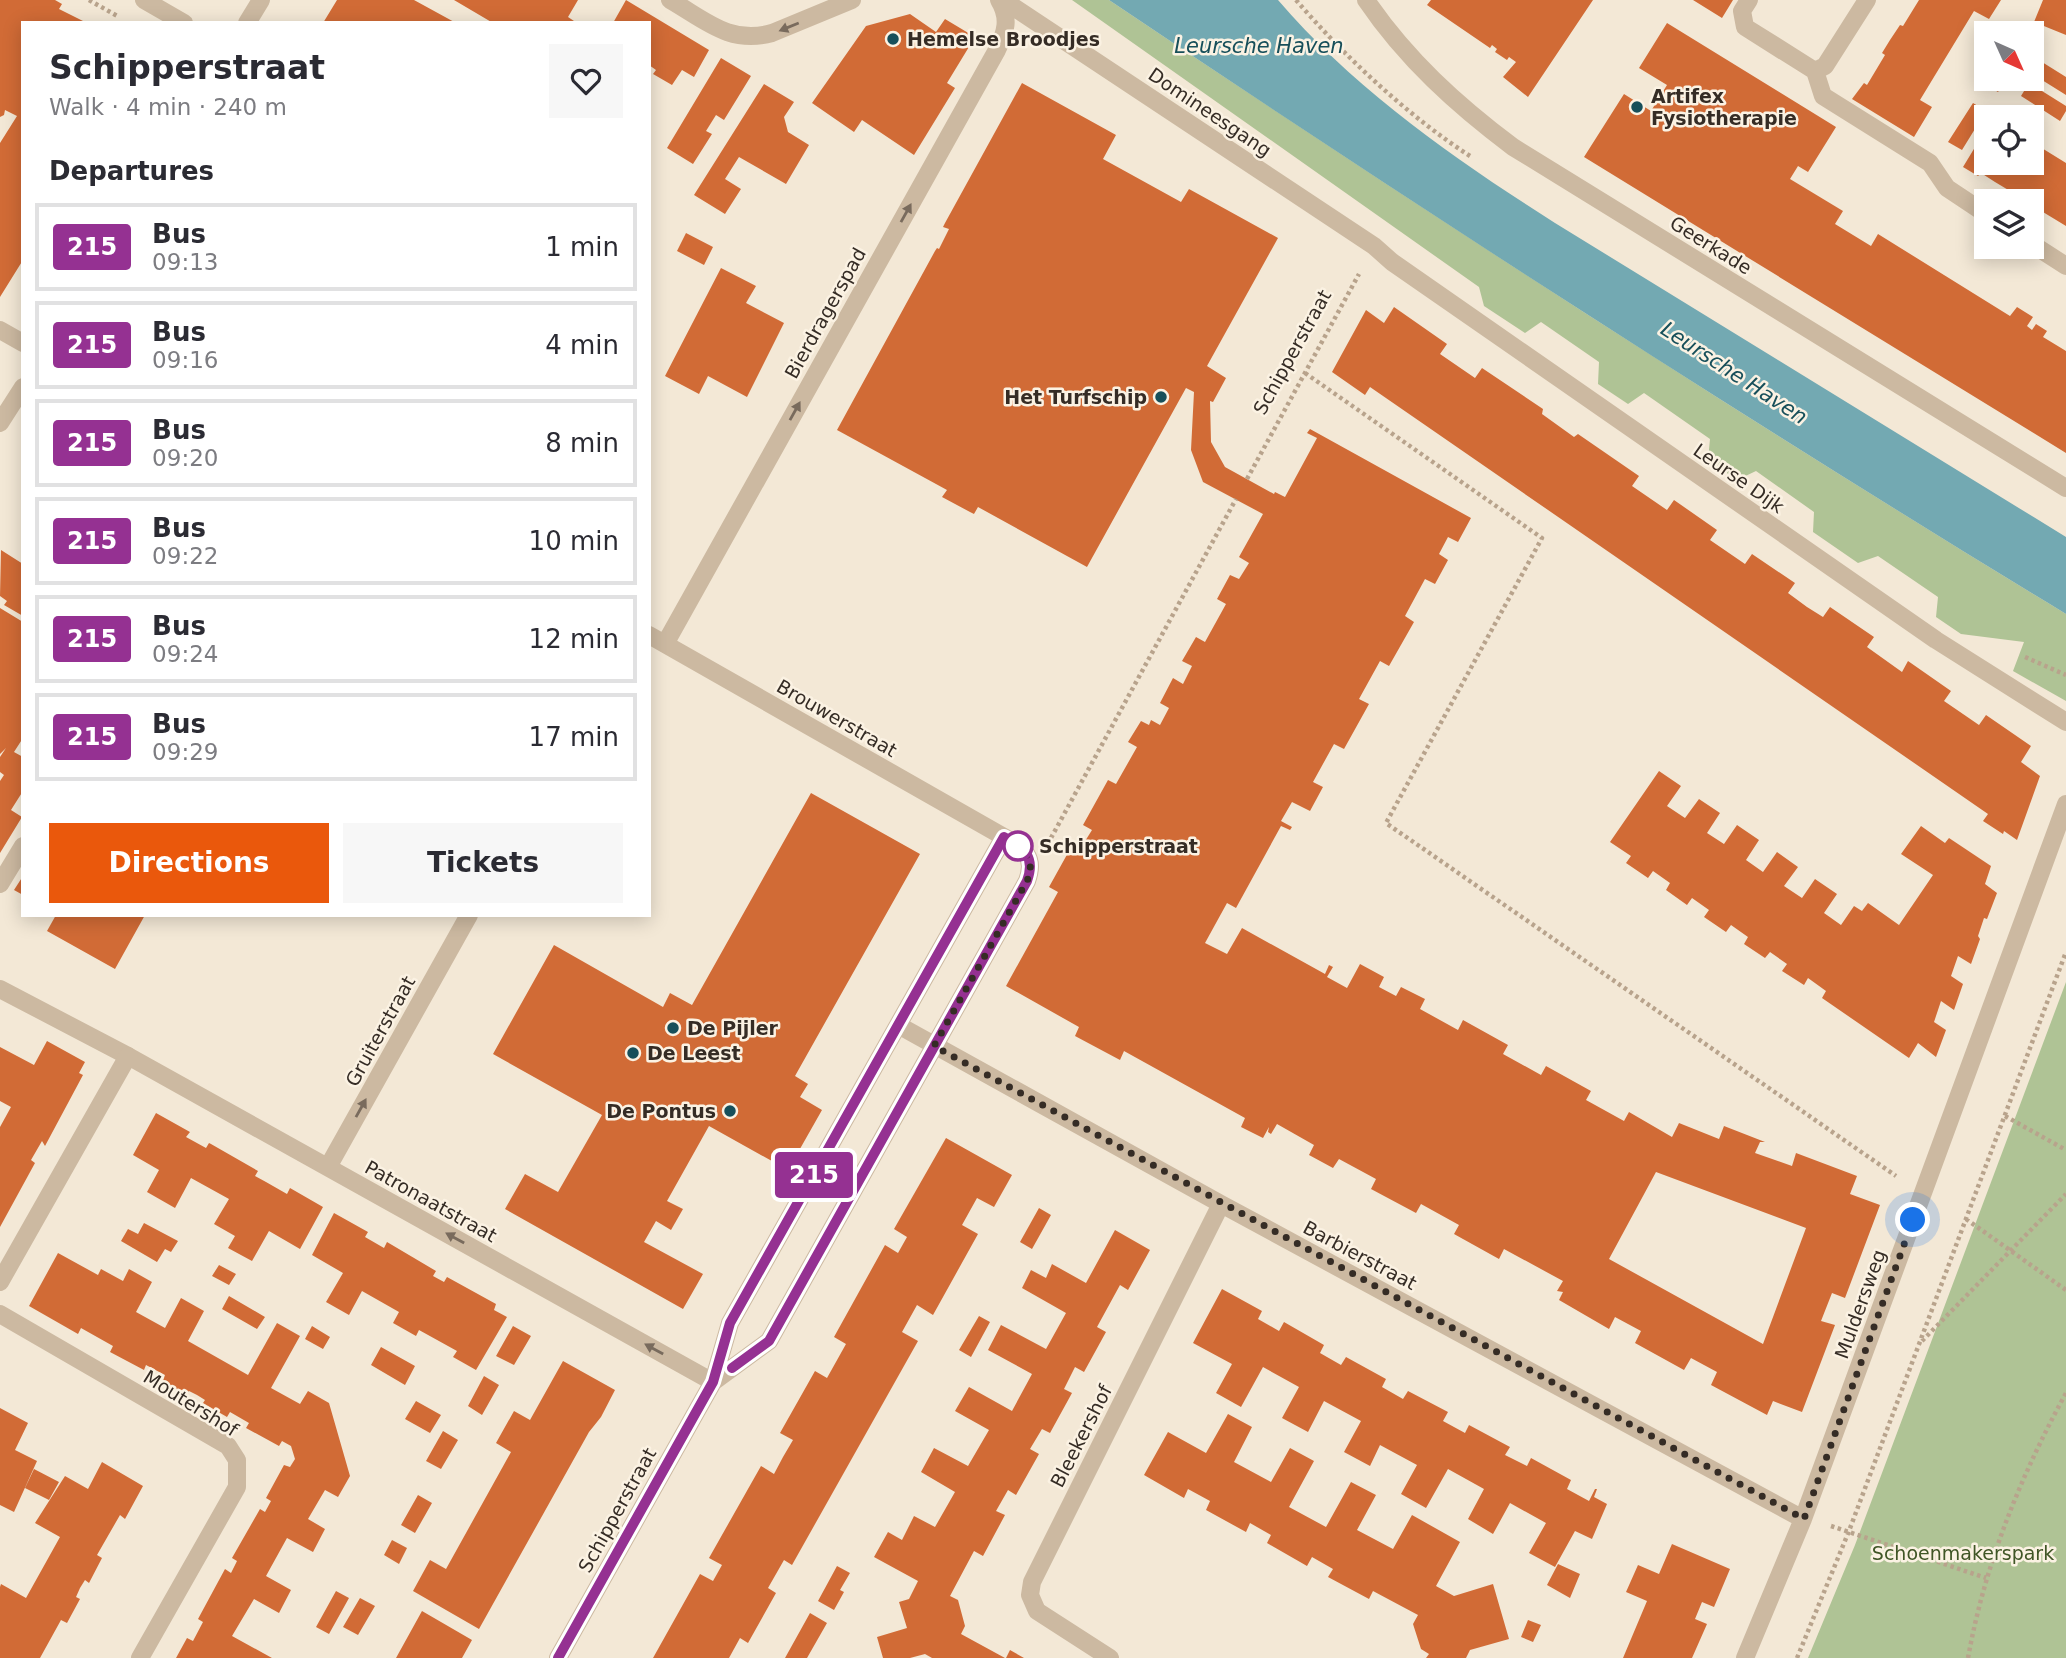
<!DOCTYPE html>
<meta charset="utf-8">
<style>
:root{--surface:#fff;--page:#f7f7f7;--text:#2b2b33;--muted:#7c7c81;--line:#e1e1e2;--accent:#ea580c}
body{margin:0;font-family:"DejaVu Sans",sans-serif;background:var(--page);color:var(--text);height:100vh;display:flex;flex-direction:column;font-size:26px;white-space:nowrap}
*{box-sizing:border-box;margin:0}
p{font-size:23px;color:var(--muted)}
.icon{flex:none;width:38px;height:38px;fill:none;stroke:currentColor;stroke-width:2;stroke-linecap:round;stroke-linejoin:round}
.map{position:relative;flex:1;overflow:hidden}
.drawer{position:absolute;left:21px;top:21px;width:630px;height:896px;display:flex;flex-direction:column;background:var(--surface);border-radius:0px;box-shadow:0 4px 18px #0003}
.drawer>*{flex:none}
.badge{padding:0 14px;border-radius:5px;font-size:24px;line-height:46px}
.needle{width:46px;rotate:135deg}
.buttons{position:absolute;left:1974px;top:21px;display:grid;gap:14px}
.buttons a{display:grid;place-items:center;width:70px;height:70px;border-radius:0px;background:var(--surface);box-shadow:0 4px 18px #0003;font-size:35px}
.you{position:absolute;width:35px;height:35px;margin:-18px;border:5px solid #fff;border-radius:50%;background:#1a73e8;box-shadow:0 0 0 10px #1a73e833}
.map>.badge{position:absolute;translate:-50% -50%;box-shadow:0 0 0 4px #fff}
h2{padding:0 28px;font-size:26px;line-height:63px}
.round{display:grid;place-items:center;flex:none;width:74px;height:74px;border-radius:0px;background:var(--page)}
.summary{display:flex;align-items:center;justify-content:space-between;height:119px;padding:0 28px}
h1{font-size:33px;font-weight:700;line-height:52px}
.primary-button{display:flex;gap:14px;margin-top:auto;padding:14px 28px}
.primary-button a{flex:1;height:80px;border-radius:0px;background:var(--accent);color:#fff;font-size:28px;font-weight:700;line-height:80px;text-align:center}
.primary-button a+a{background:var(--page);color:var(--text)}
ul{padding:0;list-style:none}
li{display:flex;align-items:center;gap:21px;height:88px;margin:0 14px 10px;padding:0 14px;border:4px solid var(--line);border-radius:0px}
li div{flex:1}
li b{display:block;font-size:26px}
li em{font-style:normal}
li .badge{min-width:77px;font-weight:700;text-align:center}
.map>svg:first-child{display:block}
</style>
<div class="map">
<svg width="2066" height="1658" viewBox="0 0 2066 1658">
<rect width="100%" height="100%" fill="#f3e8d6"/>
<path fill="#afc395" d="M1072,0H1109C1424,211 1742,417 2066,614V701L2013,671L2024,642L1961,634L1936,617L1938,597L1878,556L1858,563L1813,532L1814,512L1756,471L1737,480L1708,460L1710,439L1644,393L1628,404L1598,384L1599,362L1541,322L1525,333L1484,306L1479,287Z
M2066,982V1658H1808L1855,1545Z"/>
<path fill="#73a9b2" d="M1109,0H1278C1355,90 1456,160 1555,223L2066,537V614C1742,417 1423,211 1109,0Z"/>
<path fill="#d16b36" fill-rule="evenodd" d="M0,0H55L62,4L59,9L87,23H23V260L0,297V143L17,116L5,110L4,115L0,117Z
M337,0H414L456,23H323Z
M454,0H578L568,17L577,23H493Z
M626,0L709,50L694,77L682,70L672,85L653,74L656,70L649,65V23H613Z
M1431,0H1593L1528,97L1503,77L1516,62L1509,57L1507,60L1495,52L1497,49L1492,45L1490,48L1427,5Z
M1693,0H1733L1722,18Z
M1919,0H2001L1989,19L1974,11L1920,100L1932,107L1914,137L1852,99L1864,83L1867,85L1885,55L1882,53L1890,40L1900,25L1903,26Z
M2043,0H2066V35L2034,22Z
M910,14L936,32L945,19L975,37L947,83L955,88L914,155L862,120L854,132L812,103L866,26Z
M1667,23L1836,127L1808,172L1798,166L1790,179L1843,211L1835,224L1871,246L1878,234L2010,316L2017,307L2033,317L2027,326L2032,330L2036,324L2047,331L2043,337L2066,351V453L1584,157L1624,94L1651,111L1667,85L1639,68Z
M721,58L751,76L724,120L716,115L706,131L712,134L693,164L667,148Z
M2042,62L2066,77V95L2034,75Z
M1988,79H2006L1998,92L1985,84Z
M1022,83L1116,135L1103,159L1181,202L1189,189L1278,238L1207,366L1226,378L1213,402L1210,401L1211,442L1225,467L1274,494L1275,492L1285,497L1317,438L1307,433L1310,429L1471,518L1458,542L1448,537L1439,554L1448,560L1435,584L1425,579L1405,616L1414,622L1389,666L1380,661L1359,699L1369,704L1344,749L1334,744L1313,782L1323,787L1310,811L1292,802L1281,821L1292,827L1290,830L1281,826L1236,908L1227,903L1205,943L1227,954L1242,928L1325,974L1329,965L1333,967L1327,977L1347,988L1360,964L1384,977L1379,987L1396,996L1401,987L1425,999L1420,1009L1458,1030L1463,1020L1508,1045L1503,1054L1541,1075L1546,1066L1591,1091L1586,1100L1624,1121L1629,1112L1672,1137L1679,1123L1719,1139L1724,1126L1765,1142H1760L1755,1153L1792,1166L1796,1153L1857,1176L1850,1194L1880,1205L1845,1298L1832,1293L1821,1321L1835,1325L1802,1412L1773,1401L1767,1415L1711,1385L1717,1372L1691,1358L1684,1370L1635,1343L1641,1331L1615,1317L1609,1329L1559,1300L1563,1292L1557,1291L1563,1281L1504,1249L1499,1259L1454,1234L1459,1225L1421,1204L1416,1213L1371,1189L1376,1179L1339,1159L1333,1168L1309,1155L1314,1145L1277,1124L1271,1134L1268,1132L1269,1127L1263,1138L1241,1127L1245,1118L1124,1051L1120,1060L1075,1036L1079,1027L1006,986L1058,892L1049,887L1074,842L1082,846L1092,830L1083,825L1108,780L1116,784L1137,747L1128,742L1141,721L1149,725L1151,720L1160,725L1169,708L1160,703L1173,678L1183,684L1192,666L1182,661L1196,637L1205,642L1226,604L1217,599L1230,575L1239,579L1249,563L1239,557L1263,514L1203,482L1191,450L1194,392L1186,388L1087,567L978,507L974,514L970,512L942,497L947,490L837,430L935,251L937,248L939,249L949,229L943,227L945,223ZM1656,1172L1806,1228L1763,1344L1609,1259Z
M2029,83L2066,106V111L2060,121L2021,96Z
M764,84L794,102L784,117L788,132L809,145L786,184L739,157L725,179L741,189L725,214L694,195Z
M1973,103L1986,111L1962,150L1948,142Z
M2000,107L2016,117H1994Z
M1986,129V163H2032V142L2066,163V226L2038,209L2036,212L2032,210V201H2018L2008,195L2010,191L1995,182L1981,173L1978,176L1963,167Z
M686,233L713,247L704,265L677,251Z
M721,268L756,286L746,303L784,323L747,397L708,376L699,394L665,376Z
M1394,307L1447,344L1440,354L1475,378L1482,368L1543,409L1542,414L1574,437L1578,434L1639,476L1632,486L1667,510L1674,500L1717,530L1710,540L1745,564L1752,554L1795,583L1788,593L1807,607L1823,617L1830,607L1874,637L1867,647L1902,672L1908,661L1951,691L1944,701L1963,714L1979,725L1986,715L2031,746L2021,762L2040,776L2017,840L2004,831L2003,834L1983,821L1988,814L1370,387L1365,395L1332,372L1366,310L1384,323Z
M1,550L23,564V616L4,605L7,601L0,596Z
M0,608L23,622V738L14,752L23,757V791L11,810L22,817L0,853V781L4,775L0,772V757L6,748L0,754Z
M1659,771L1681,786L1667,806L1685,818L1699,799L1720,813L1707,833L1724,844L1737,825L1759,840L1746,860L1763,872L1777,852L1798,867L1784,886L1802,898L1815,879L1837,894L1824,913L1841,925L1854,906L1862,911L1868,903L1899,925L1933,875L1901,854L1921,826L1945,843L1949,838L1991,866L1985,884L1997,893L1987,919L1984,918L1978,936L1980,939L1971,964L1958,956L1951,976L1963,984L1954,1010L1941,1001L1934,1022L1946,1030L1936,1057L1918,1043L1909,1058L1822,998L1826,991L1808,978L1804,985L1782,971L1787,964L1770,952L1765,958L1744,944L1748,937L1731,925L1726,932L1704,917L1709,910L1692,898L1687,905L1666,890L1670,883L1653,871L1648,878L1626,863L1631,856L1610,842Z
M811,793L920,854L795,1076L808,1084L800,1097L822,1110L788,1170L709,1126L667,1201L683,1209L671,1230L656,1221L644,1242L703,1274L683,1309L505,1209L525,1174L558,1192L602,1115L493,1054L554,945L663,1007L670,993L692,1005Z
M23,876V895L14,890Z
M56,915H145L115,969L47,931Z
M47,1041L85,1062L79,1073L83,1075L45,1146L42,1141L31,1160L35,1163L0,1227V1127L11,1107L0,1101V1047L34,1065Z
M156,1113L190,1132L186,1137L206,1148L209,1143L211,1144L258,1171L255,1176L266,1182L287,1194L290,1188L323,1207L300,1249L269,1231L252,1261L228,1248L235,1236L214,1224L229,1199L191,1178L175,1208L147,1192L159,1170L133,1155Z
M946,1138L1012,1175L994,1207L977,1198L962,1225L978,1234L933,1315L917,1305L902,1332L918,1341L792,1565L784,1560L768,1588L776,1593L748,1643L740,1638L729,1658H653L700,1574L713,1581L722,1565L709,1558L761,1466L774,1474L783,1457L793,1440L780,1433L815,1371L827,1378L846,1344L834,1337L885,1245L898,1253L907,1237L894,1229Z
M1039,1208L1051,1215L1032,1249L1020,1242Z
M334,1213L368,1232L365,1237L384,1248L387,1242L436,1271L433,1276L444,1282L447,1277L496,1304L494,1310L507,1317L476,1370L453,1357L457,1351L419,1330L416,1336L393,1323L399,1312L362,1291L349,1315L326,1302L343,1273L312,1255Z
M144,1223L178,1241L171,1252L165,1249L157,1262L121,1241L128,1229L138,1234Z
M1115,1230L1150,1250L1128,1290L1120,1285L1097,1327L1106,1332L1084,1372L1075,1367L1064,1389L1072,1393L1050,1433L1042,1429L1030,1449L1039,1454L1016,1495L1008,1490L996,1511L1005,1515L983,1556L974,1551L950,1596L958,1600L965,1626L961,1634L1005,1658H932L925,1654L910,1658H883L877,1637L907,1628L899,1602L909,1599L918,1581L874,1557L888,1532L902,1540L914,1516L935,1527L955,1492L921,1472L934,1448L968,1466L989,1430L955,1411L969,1387L1012,1411L1032,1374L988,1350L1001,1325L1046,1349L1066,1313L1022,1288L1031,1270L1046,1278L1052,1264L1086,1283Z
M58,1253L98,1275L101,1269L123,1281L129,1269L152,1282L136,1312L165,1328L181,1298L204,1311L188,1341L248,1375L277,1323L300,1336L271,1388L300,1404L308,1391L329,1403L350,1476L338,1497L325,1490L308,1519L325,1529L313,1552L287,1538L266,1576L291,1590L279,1613L254,1599L232,1636L272,1658H176L187,1638L193,1641L203,1622L198,1619L225,1569L231,1573L237,1561L232,1558L260,1509L265,1512L271,1501L266,1498L284,1465L290,1467L295,1459L291,1446L282,1441L279,1446L246,1428L249,1423L230,1412L227,1417L203,1403L205,1400L197,1395L189,1391L186,1394L163,1381L165,1375L146,1365L144,1370L110,1352L113,1346L81,1328L78,1334L29,1306Z
M219,1265L236,1274L229,1285L212,1276Z
M1222,1289L1262,1311L1258,1319L1279,1331L1284,1322L1324,1345L1320,1353L1341,1365L1346,1357L1386,1379L1382,1387L1403,1399L1408,1391L1448,1412L1443,1421L1465,1433L1469,1425L1510,1447L1505,1455L1527,1466L1531,1458L1571,1480L1567,1489L1589,1501L1595,1489H1597L1594,1497L1607,1504L1592,1539L1575,1531L1555,1567L1529,1553L1546,1523L1510,1503L1493,1534L1468,1519L1484,1489L1448,1469L1426,1508L1401,1494L1417,1465L1380,1445L1370,1466L1344,1452L1361,1421L1324,1401L1308,1432L1282,1418L1299,1387L1263,1367L1241,1407L1216,1393L1232,1364L1193,1343Z
M229,1296L265,1317L257,1329L222,1309Z
M979,1316L990,1322L971,1357L959,1350Z
M312,1326L330,1337L323,1349L305,1339Z
M513,1326L531,1336L514,1365L496,1356Z
M381,1347L415,1366L405,1385L371,1365Z
M563,1361L615,1390L601,1417L589,1432L479,1629L413,1591L430,1560L446,1569L511,1452L496,1443L514,1411L530,1420Z
M484,1376L499,1385L482,1415L468,1406Z
M416,1401L441,1415L430,1433L405,1419Z
M0,1408L28,1423L15,1450L37,1461L14,1512L0,1505Z
M1228,1414L1252,1427L1234,1462L1271,1482L1290,1448L1314,1461L1289,1507L1326,1527L1351,1482L1376,1495L1357,1530L1393,1549L1412,1515L1460,1542L1436,1586L1454,1596L1493,1584L1509,1639L1470,1650L1466,1658H1426L1429,1654L1421,1649L1413,1624L1418,1615L1373,1591L1369,1599L1328,1577L1333,1569L1312,1557L1307,1566L1267,1543L1271,1535L1250,1523L1246,1532L1206,1510L1210,1501L1188,1489L1184,1498L1144,1475L1168,1432L1206,1453Z
M443,1431L458,1440L441,1469L426,1461Z
M102,1462L143,1486L125,1519L120,1515L97,1555L102,1558L89,1583L85,1580L80,1588L76,1597L80,1599L67,1623L61,1620L40,1658H0V1587L1,1584L26,1598L60,1537L35,1523L65,1476L88,1489Z
M34,1469L59,1482L49,1500L25,1488Z
M418,1495L432,1503L415,1533L401,1525Z
M392,1540L407,1548L399,1564L384,1555Z
M1672,1544L1730,1569L1714,1607L1702,1602L1695,1619L1707,1624L1692,1658H1623L1647,1601L1626,1592L1638,1565L1659,1574Z
M1558,1564L1580,1574L1570,1598L1547,1585Z
M837,1566L850,1573L840,1590L844,1592L834,1610L818,1601Z
M336,1591L349,1598L329,1634L316,1627Z
M360,1598L375,1606L358,1635L343,1627Z
M422,1611L472,1640L462,1658H396Z
M810,1613L827,1623L807,1658H785Z
M1528,1620L1541,1625L1533,1642L1521,1637Z
M1010,1650L1024,1658H1006Z"/>
<g fill="none" stroke-linecap="round" stroke-linejoin="round">
<path stroke="#b8a38c" stroke-width="4.5" stroke-dasharray="3.5 3.5" stroke-linecap="butt" d="M89,0L119,17
M1296,0C1344,56 1408,116 1470,156
M1305,373L1542,538L1386,823L1896,1176
M1247,479L1359,274
M2025,657L2066,675
M1051,838L1236,499
M2005,1116L2066,1150
M1966,1219L2066,1290
M1922,1341L2066,1194
M1831,1526L1986,1578
M1797,1658L1849,1531L2066,952
M1968,1658C1985,1564 2020,1477 2066,1393"/>
<path stroke="#ccb9a1" stroke-width="18" d="M144,0L184,23
M0,884L23,846
M0,989L128,1056"/>
<path stroke="#ccb9a1" stroke-width="18" d="M670,0C705,20 730,45 772,33L852,0
M1003,0L1374,246L1392,262L1936,640L2066,722
M1366,0C1406,59 1457,105 1513,147L2066,488
M1749,0L1742,11L1745,27L1815,71L1825,66L1867,0
M1815,71L1823,96L1930,163L1947,188L1986,214
M2032,244L2066,266
M0,330L23,343
M649,635L1004,837
M665,644L997,50C1006,32 1010,18 999,0
M898,1025L1221,1204L1803,1519
M328,1167L469,915
M0,1282L128,1056L713,1382
M0,1314L228,1446L237,1460V1487L140,1658
M558,1658L713,1382L730,1323L1004,837C1024,849 1036,856 1027,881L769,1341L713,1382
M1110,1658L1037,1611L1030,1595L1032,1582L1221,1204
M1745,1658L1803,1519L2066,804"/>
<path stroke="#ccb9a1" stroke-width="18" d="M247,23L261,0
M0,423L23,387"/>
</g>
<defs><path id="oneway-solid" d="M-6-.8H1V-3.2L6.5 0L1 3.2V.8H-6Z" transform="scale(1.75)"/></defs>
<g fill="#796b5d">
<use href="#oneway-solid" transform="translate(789 27) rotate(158)"/>
<use href="#oneway-solid" transform="translate(906 213) rotate(-61)"/>
<use href="#oneway-solid" transform="translate(795 411) rotate(-61)"/>
<use href="#oneway-solid" transform="translate(361 1108) rotate(-61)"/>
<use href="#oneway-solid" transform="translate(455 1238) rotate(-151)"/>
<use href="#oneway-solid" transform="translate(654 1349) rotate(-151)"/>
</g>
<g fill="none" stroke-linecap="round" stroke-linejoin="round">
<defs>
<path id="line" d="M558,1658L713,1382L730,1323L1004,837C1024,849 1036,856 1027,881L769,1341L732,1368"/>
</defs>
<use href="#line" stroke="#fff" stroke-width="16"/>
<use href="#line" stroke="#953192" stroke-width="10"/>
<path stroke="#352c25" stroke-width="7" stroke-dasharray="0 12.6" d="M1018,846C1031,856 1033,866 1027,881L934,1046L1804,1519L1913,1220"/>
</g>
<g fill="#174f5a" stroke="#fbf2e3" stroke-width="2.5">
<circle cx="893" cy="39" r="7"/>
<circle cx="1637" cy="107" r="7"/>
<circle cx="1161" cy="397" r="7"/>
<circle cx="673" cy="1028" r="7"/>
<circle cx="633" cy="1053" r="7"/>
<circle cx="730" cy="1111" r="7"/>
</g>
<circle fill="#fff" stroke="#953192" stroke-width="3.5" cx="1018" cy="846" r="14"/>
<g text-anchor="middle" stroke-width="5" stroke-linejoin="round" paint-order="stroke">
<g font-size="19" font-weight="bold" fill="#352c25" stroke="#fbf2e3" text-anchor="start">
<text x="907" y="46">Hemelse Broodjes</text>
<text x="1651" y="103">Artifex<tspan x="1651" dy="22">Fysiotherapie</tspan></text>
<text x="1147" y="404" text-anchor="end">Het Turfschip</text>
<text x="687" y="1035">De Pijler</text>
<text x="647" y="1060">De Leest</text>
<text x="716" y="1118" text-anchor="end">De Pontus</text>
</g>
<g font-size="19" fill="#352c25" stroke="#fbf2e3">
<text transform="translate(1210 112) rotate(34)" y="7">Domineesgang</text>
<text transform="translate(1711 245) rotate(32)" y="7">Geerkade</text>
<text transform="translate(825 313) rotate(-61)" y="7">Bierdragerspad</text>
<text transform="translate(1292 352) rotate(-61)" y="7">Schipperstraat</text>
<text transform="translate(1739 478) rotate(35)" y="7">Leurse Dijk</text>
<text transform="translate(837 718) rotate(30)" y="7">Brouwerstraat</text>
<text transform="translate(380 1031) rotate(-61)" y="7">Gruiterstraat</text>
<text transform="translate(431 1201) rotate(29)" y="7">Patronaatstraat</text>
<text transform="translate(1360 1255) rotate(28)" y="7">Barbierstraat</text>
<text transform="translate(1860 1304) rotate(-70)" y="7">Muldersweg</text>
<text transform="translate(191 1403) rotate(32)" y="7">Moutershof</text>
<text transform="translate(1081 1436) rotate(-63)" y="7">Bleekershof</text>
<text transform="translate(617 1510) rotate(-61)" y="7">Schipperstraat</text>
</g>
<g font-size="19" font-weight="bold" fill="#352c25" stroke="#fbf2e3" text-anchor="start">
<text x="1039" y="853">Schipperstraat</text>
</g>
<g font-size="19" fill="#405626" stroke="#fbf2e3">
<text x="1963" y="1560">Schoenmakerspark</text>
</g>
<g font-size="21" font-style="italic" fill="#174f5a" stroke="#fbf2e3">
<text x="1259" y="53">Leursche Haven</text>
<text transform="translate(1734 373) rotate(33)" y="7">Leursche Haven</text>
</g>
</g>
</svg>
<div class="buttons">
<a><svg class="needle" viewBox="-14 -14 28 28"><path d="M0-13l5 13h-10z" fill="#e53935"/><path d="M0 13l5-13h-10z" fill="#7c7c81"/></svg></a>
<a><svg class="icon" aria-label="locate" viewBox="0 0 24 24"><circle cx="12" cy="12" r="6"/><path d="M12 2v4M12 18v4M2 12h4M18 12h4"/></svg></a>
<a><svg class="icon" aria-label="layers" viewBox="0 0 24 24"><path d="M12 4l9 5-9 5-9-5zM3 14l9 5 9-5"/></svg></a>
</div>
<div class="you" style="left:1913px;top:1220px"></div>
<b class="badge" style="left:814px;top:1175px;background:#953192;color:#fff">215</b>
<section class="drawer">
<div class="summary"><div><h1>Schipperstraat</h1><p>Walk · 4 min · 240 m</p></div><a class="round"><svg class="icon" aria-label="heart" viewBox="0 0 24 24"><path d="M12 20l-8-8c-3-5 5-10 8-4 3-6 11-1 8 4z"/></svg></a></div>
<h2>Departures</h2>
<ul>
<li><span class="badge" style="background:#953192;color:#fff">215</span><div><b>Bus</b><p>09:13</p></div><em>1 min</em></li>
<li><span class="badge" style="background:#953192;color:#fff">215</span><div><b>Bus</b><p>09:16</p></div><em>4 min</em></li>
<li><span class="badge" style="background:#953192;color:#fff">215</span><div><b>Bus</b><p>09:20</p></div><em>8 min</em></li>
<li><span class="badge" style="background:#953192;color:#fff">215</span><div><b>Bus</b><p>09:22</p></div><em>10 min</em></li>
<li><span class="badge" style="background:#953192;color:#fff">215</span><div><b>Bus</b><p>09:24</p></div><em>12 min</em></li>
<li><span class="badge" style="background:#953192;color:#fff">215</span><div><b>Bus</b><p>09:29</p></div><em>17 min</em></li>
</ul>
<div class="primary-button"><a>Directions</a><a>Tickets</a></div>
</section>
</div>
